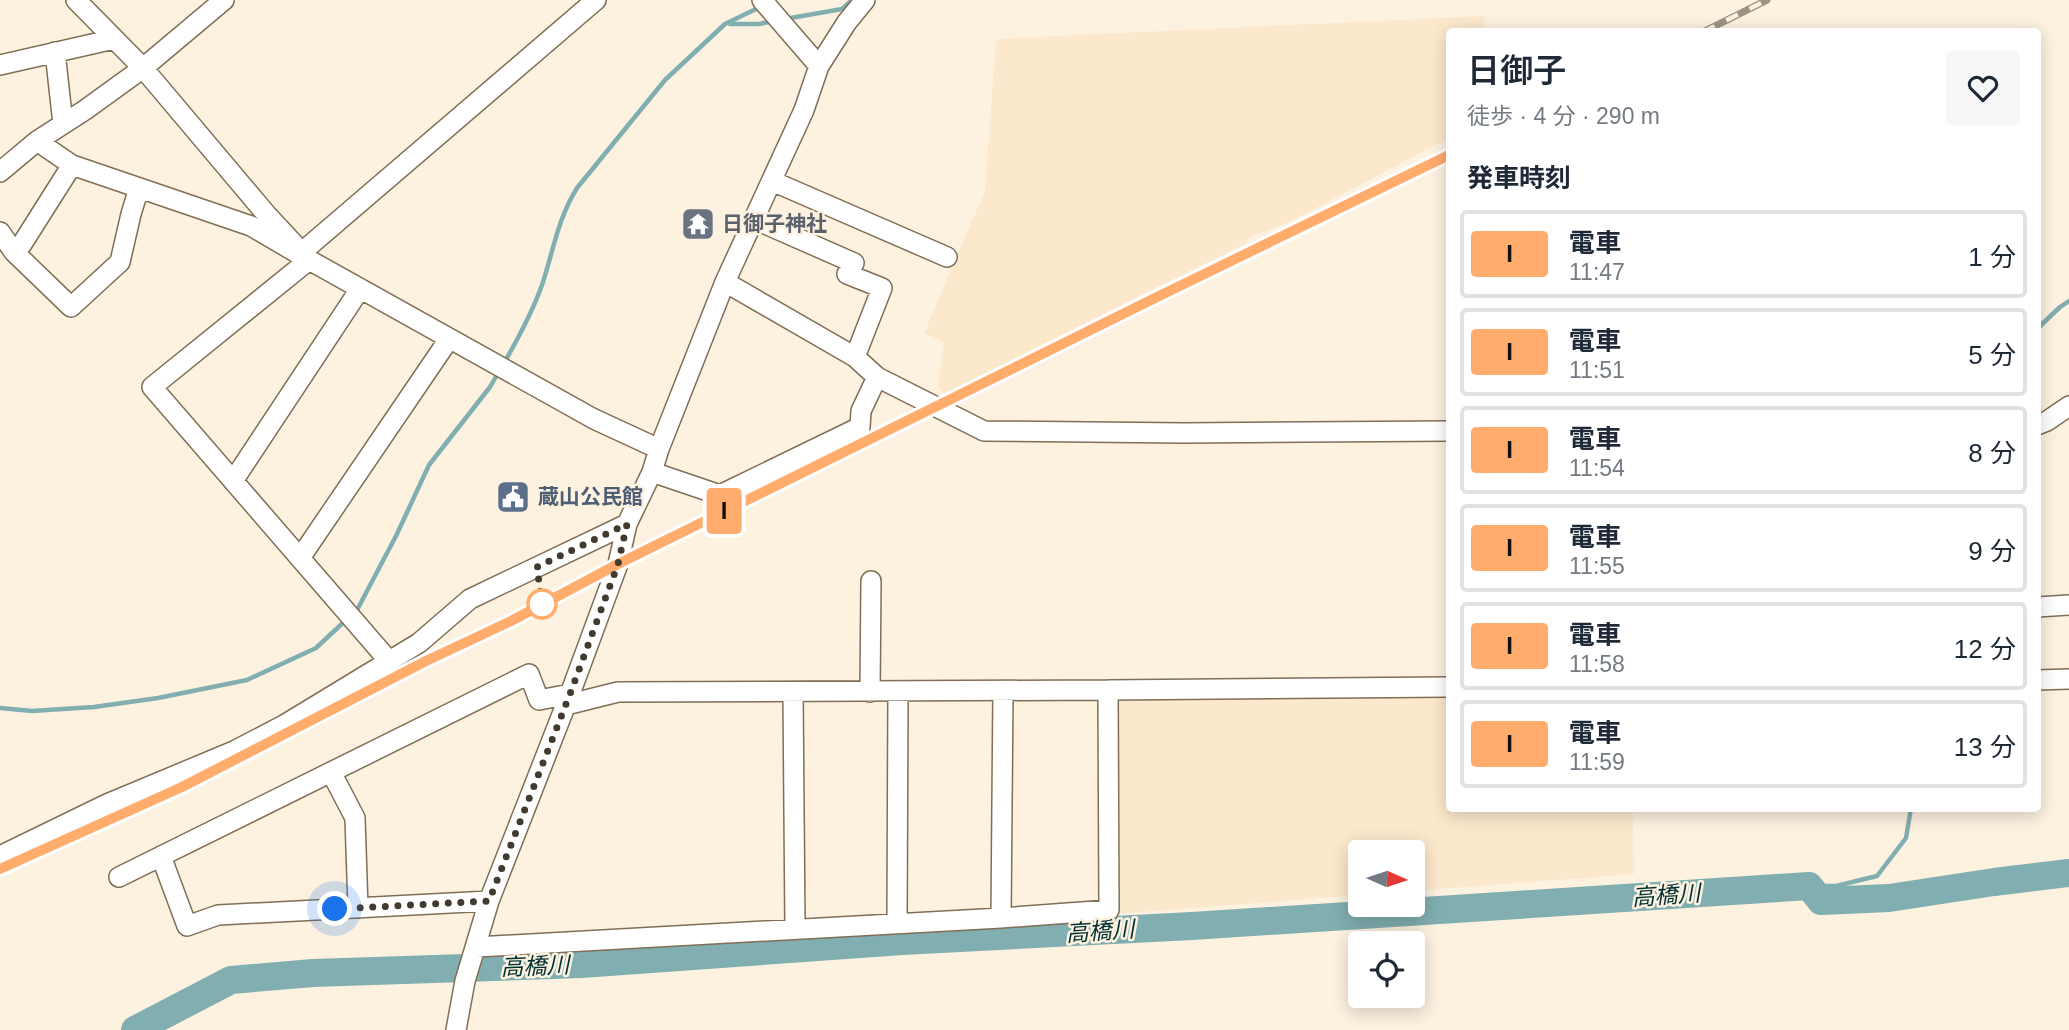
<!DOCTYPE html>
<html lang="ja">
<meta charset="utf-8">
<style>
:root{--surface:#fff;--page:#f6f6f7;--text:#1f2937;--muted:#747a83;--line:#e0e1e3}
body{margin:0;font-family:Helvetica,"Noto Sans JP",sans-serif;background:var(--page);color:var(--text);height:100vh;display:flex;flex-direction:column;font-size:26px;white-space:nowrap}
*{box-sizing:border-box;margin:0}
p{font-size:23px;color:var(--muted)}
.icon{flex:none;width:38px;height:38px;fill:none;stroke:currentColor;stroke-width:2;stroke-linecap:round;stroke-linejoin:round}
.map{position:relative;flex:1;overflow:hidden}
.drawer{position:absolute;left:1446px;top:28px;width:595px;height:784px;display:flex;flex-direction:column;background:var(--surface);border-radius:7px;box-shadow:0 4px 18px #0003}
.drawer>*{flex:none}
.badge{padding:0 14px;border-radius:5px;font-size:24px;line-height:46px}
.needle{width:46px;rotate:93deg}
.buttons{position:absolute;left:1348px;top:840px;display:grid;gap:14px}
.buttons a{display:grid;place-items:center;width:77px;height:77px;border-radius:7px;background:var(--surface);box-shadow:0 4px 18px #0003;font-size:35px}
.you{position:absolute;width:35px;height:35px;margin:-18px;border:5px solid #fff;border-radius:50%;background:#1a73e8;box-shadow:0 0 0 10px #1a73e833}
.map>.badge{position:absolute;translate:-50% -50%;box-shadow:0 0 0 4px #fff}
h2{padding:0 21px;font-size:26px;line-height:63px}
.round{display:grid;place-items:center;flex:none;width:74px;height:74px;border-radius:7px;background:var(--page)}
.head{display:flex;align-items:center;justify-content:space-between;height:119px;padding:0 21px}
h1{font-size:33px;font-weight:600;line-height:52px}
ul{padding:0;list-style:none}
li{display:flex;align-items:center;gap:21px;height:88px;margin:0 14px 10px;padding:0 7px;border:4px solid var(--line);border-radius:7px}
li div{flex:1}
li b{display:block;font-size:26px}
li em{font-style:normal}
li .badge{min-width:77px;font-weight:700;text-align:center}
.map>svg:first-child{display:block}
</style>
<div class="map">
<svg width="2069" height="1030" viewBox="0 0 2069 1030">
<rect width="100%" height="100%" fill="#fdf1e0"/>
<path fill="#fce8cc" d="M1484,16L1485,31L1449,32V138L1291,221L1250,237L1246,243L944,394L938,385L944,342L924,333L985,191L996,39Z
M1449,696V808L1633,809L1634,874L1412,891V852H1360V895L1114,914V707L1124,697Z"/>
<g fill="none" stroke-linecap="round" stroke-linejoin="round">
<path stroke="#81aeb0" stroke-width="4.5" d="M785,19L842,9L851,1
M730,24H759L773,21
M2037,329L2060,307L2069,301
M504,363C519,337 532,313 542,285C553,252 558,218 577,188L665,80L725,24L760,7
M353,613L357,610L396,536L429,465L490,387L498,373
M0,708L32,711L94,707L158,698L247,680L316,648L347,619
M1809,886H1836L1877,876L1906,838L1911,808"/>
<path stroke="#81aeb0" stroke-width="28" d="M135,1030L231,980L313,973L581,964L902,941L1192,926L1809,886L1821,901L1889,898L1994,882L2069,873"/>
<defs>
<path id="minor" d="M76,0L143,68L267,215L309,260L594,419L659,449
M762,0L819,66
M55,52L63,124
M0,65L114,39
M37,141L72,165L251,226L309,260L152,387L389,661
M0,172L37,141L85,110L143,68L224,0
M772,181L947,257
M0,232L14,252L22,244L72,165
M14,252L71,307L120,262L131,214L139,188
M302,252L596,0
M725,282L855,357L882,288L847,274L854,263L754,219
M877,377L984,431L1184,433L1449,431
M2037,425L2047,421L2069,406
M652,472L720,495L860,427L861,411L877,377L855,357
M233,481L360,289
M300,558L449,339
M2037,607L2069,605
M2037,680L2069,679
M870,692L871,581
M793,693L795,928
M566,705L618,692L1108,690
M331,772L355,818L358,908
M0,856L107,804L234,751L284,725L419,643L470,599L627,524
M161,856L187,926L218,915L489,901
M119,877L529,674L539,700L570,694
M1001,918L1003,691
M897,923L898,691
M476,947L1001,918L1109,910L1108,690L1449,687
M456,1030L465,981L489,901L570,694L618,564L627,524L652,472L659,449L725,282L804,110L819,66L847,22L865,0"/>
</defs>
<use href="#minor" stroke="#806e55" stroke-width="22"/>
<use href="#minor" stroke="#fff" stroke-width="19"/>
<defs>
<path id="rail" d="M1703,32L1767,0
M0,869L182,787L426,661L513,619L618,564L1155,298L1449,155"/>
</defs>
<use href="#rail" stroke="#9d9385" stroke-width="7"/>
<use href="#rail" stroke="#fdf1e0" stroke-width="4.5" stroke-dasharray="13" stroke-linecap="butt"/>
</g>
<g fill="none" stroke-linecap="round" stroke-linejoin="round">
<defs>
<path id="line" d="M0,869L182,787L426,661L513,620L618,564L1155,298L1449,155"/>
</defs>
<use href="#line" stroke="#fff" stroke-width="16"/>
<use href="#line" stroke="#ffac6d" stroke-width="10"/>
<path stroke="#423a2f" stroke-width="7" stroke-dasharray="0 12.6" d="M335,909L489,901L570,694L618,564L627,524L537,567L542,604"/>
</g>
<defs>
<symbol id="temple-square" viewBox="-11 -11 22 22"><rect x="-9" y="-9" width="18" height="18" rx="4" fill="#6b7280" stroke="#fdf1e0"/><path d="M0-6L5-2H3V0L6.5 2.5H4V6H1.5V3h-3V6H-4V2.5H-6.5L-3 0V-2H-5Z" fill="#fff"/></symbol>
<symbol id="civic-square" viewBox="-11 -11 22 22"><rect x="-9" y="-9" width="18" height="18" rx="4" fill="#5c6f8a" stroke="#fdf1e0"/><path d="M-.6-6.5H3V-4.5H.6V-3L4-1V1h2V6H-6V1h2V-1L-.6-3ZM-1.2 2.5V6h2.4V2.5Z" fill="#fff"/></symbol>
</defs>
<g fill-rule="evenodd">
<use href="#temple-square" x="679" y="205" width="38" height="38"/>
<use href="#civic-square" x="494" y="478" width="38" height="38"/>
</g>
<circle fill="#fff" stroke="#ffac6d" stroke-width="3.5" cx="542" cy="604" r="14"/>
<g text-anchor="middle" stroke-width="5" stroke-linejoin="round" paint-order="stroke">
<g font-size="21" font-weight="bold" fill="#5b616d" stroke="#fdf1e0" text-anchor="start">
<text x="722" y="231">日御子神社</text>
</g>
<g font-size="21" font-weight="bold" fill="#4e5e75" stroke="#fdf1e0" text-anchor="start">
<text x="538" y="504">蔵山公民館</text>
</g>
<g font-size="23" font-style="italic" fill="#023133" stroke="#fdf1e0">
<text transform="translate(1666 895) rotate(-4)" y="8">高橋川</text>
<text transform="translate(1100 931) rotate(-4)" y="8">高橋川</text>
<text transform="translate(535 966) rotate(-2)" y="8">高橋川</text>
</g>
</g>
</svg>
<div class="buttons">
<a><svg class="needle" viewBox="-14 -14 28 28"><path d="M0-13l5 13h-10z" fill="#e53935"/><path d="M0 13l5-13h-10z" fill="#747a83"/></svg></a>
<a><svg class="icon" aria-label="locate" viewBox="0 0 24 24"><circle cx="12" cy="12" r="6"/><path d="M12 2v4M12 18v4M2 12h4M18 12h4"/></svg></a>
</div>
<div class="you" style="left:335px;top:909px"></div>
<b class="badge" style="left:724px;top:511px;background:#ffac6d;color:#111">I</b>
<section class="drawer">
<div class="head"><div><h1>日御子</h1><p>徒歩 · 4 分 · 290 m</p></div><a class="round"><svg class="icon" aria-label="heart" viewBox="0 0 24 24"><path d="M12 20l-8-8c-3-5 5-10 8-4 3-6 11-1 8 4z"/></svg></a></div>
<h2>発車時刻</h2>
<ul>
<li><span class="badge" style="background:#ffac6d;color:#111">I</span><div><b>電車</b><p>11:47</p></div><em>1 分</em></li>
<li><span class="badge" style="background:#ffac6d;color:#111">I</span><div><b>電車</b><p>11:51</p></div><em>5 分</em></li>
<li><span class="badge" style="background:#ffac6d;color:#111">I</span><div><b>電車</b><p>11:54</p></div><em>8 分</em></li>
<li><span class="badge" style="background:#ffac6d;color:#111">I</span><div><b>電車</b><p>11:55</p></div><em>9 分</em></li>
<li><span class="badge" style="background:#ffac6d;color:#111">I</span><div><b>電車</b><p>11:58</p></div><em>12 分</em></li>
<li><span class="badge" style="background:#ffac6d;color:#111">I</span><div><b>電車</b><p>11:59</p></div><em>13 分</em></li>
</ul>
</section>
</div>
